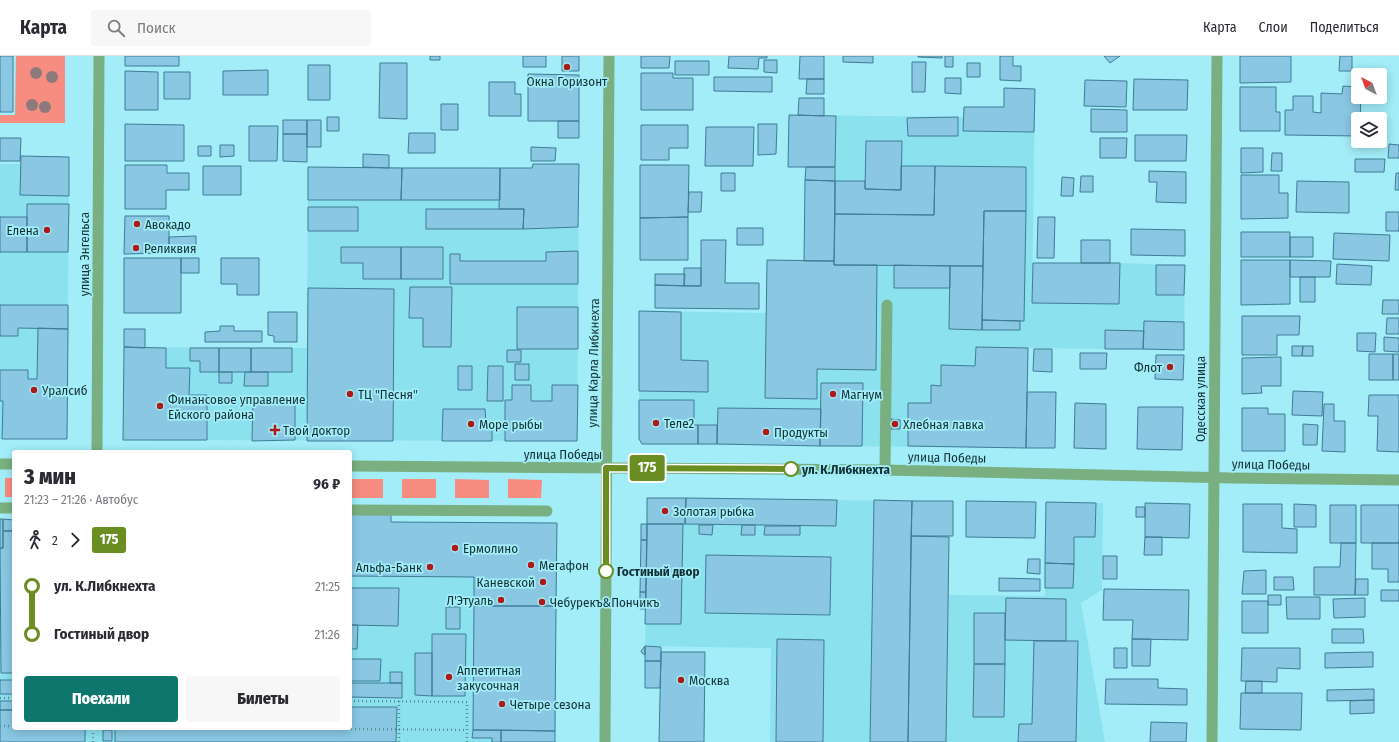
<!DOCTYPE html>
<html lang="ru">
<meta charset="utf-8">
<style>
:root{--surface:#fff;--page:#f7f7f7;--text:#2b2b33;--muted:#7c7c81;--line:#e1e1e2;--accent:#0f766e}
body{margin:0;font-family:"Fira Sans Condensed",sans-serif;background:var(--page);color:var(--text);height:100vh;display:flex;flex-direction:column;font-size:15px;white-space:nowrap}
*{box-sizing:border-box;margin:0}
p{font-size:13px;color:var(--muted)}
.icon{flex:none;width:22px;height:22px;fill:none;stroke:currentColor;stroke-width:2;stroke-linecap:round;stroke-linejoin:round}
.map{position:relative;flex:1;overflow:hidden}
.drawer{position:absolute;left:12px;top:394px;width:340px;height:280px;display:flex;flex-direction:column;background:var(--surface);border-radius:4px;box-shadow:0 2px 10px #0003}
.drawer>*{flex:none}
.badge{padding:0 8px;border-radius:3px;font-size:14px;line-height:26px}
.needle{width:26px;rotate:319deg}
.tools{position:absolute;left:1351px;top:12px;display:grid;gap:8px}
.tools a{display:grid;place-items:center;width:36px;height:36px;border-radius:4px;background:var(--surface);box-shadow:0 2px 10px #0003;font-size:20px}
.map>.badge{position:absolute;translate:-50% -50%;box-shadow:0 0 0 2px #fff}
.legs{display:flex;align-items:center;gap:6px;height:44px;padding:0 12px;font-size:13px}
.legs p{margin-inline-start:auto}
.summary{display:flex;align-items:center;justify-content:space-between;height:68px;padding:0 12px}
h1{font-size:22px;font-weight:800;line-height:30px}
.cta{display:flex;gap:8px;margin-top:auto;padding:8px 12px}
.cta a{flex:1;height:46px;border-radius:4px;background:var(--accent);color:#fff;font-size:16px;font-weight:800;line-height:46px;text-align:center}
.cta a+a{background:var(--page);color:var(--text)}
ul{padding:0 12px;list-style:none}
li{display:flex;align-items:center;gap:14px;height:48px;font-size:15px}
li i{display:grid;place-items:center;width:6px;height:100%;margin:0 5px;background:currentColor}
li i::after{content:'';width:10px;height:10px;margin:-5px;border:3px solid;border-radius:50%;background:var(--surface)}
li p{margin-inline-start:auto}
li:first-child i{background:linear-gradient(#0000 50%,currentColor 0)}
li:last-child i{background:linear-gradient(currentColor 50%,#0000 0)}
header{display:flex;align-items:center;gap:24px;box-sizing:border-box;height:56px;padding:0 20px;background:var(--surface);border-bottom:1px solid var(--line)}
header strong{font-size:19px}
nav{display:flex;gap:22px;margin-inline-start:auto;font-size:14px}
.search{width:280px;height:36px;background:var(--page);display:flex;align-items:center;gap:10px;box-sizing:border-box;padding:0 14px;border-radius:4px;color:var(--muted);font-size:15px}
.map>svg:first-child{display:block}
</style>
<header>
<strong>Карта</strong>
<div class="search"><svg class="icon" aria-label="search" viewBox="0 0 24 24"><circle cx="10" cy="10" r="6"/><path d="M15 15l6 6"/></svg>Поиск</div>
<nav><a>Карта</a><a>Слои</a><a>Поделиться</a></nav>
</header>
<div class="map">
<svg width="1399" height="686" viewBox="0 0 1399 686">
<rect width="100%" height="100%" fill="#a2edf8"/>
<path fill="#8ce1ee" d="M1004,32L1035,33L1032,247L1119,248L1120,207L1185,209L1184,294L1028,292L1026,392L642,388L639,383V255L766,257L767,204H804L806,111H788L789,59L963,61L964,51H1004Z
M21,100L69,101L67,383H0V108H20Z
M533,108H579L577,385L123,384L124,291L307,292L308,111L532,112Z
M647,442L912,445V480L949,481V539L1045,540L1046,446L1103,447L1102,534L1081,547L1105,686H770L771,592L645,590Z
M350,456H391V466L557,467L555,686H0V463L14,464V672H350Z"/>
<path fill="#f78c80" d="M16,0H65V67H0V59H15Z
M5,422H14V441H5Z
M350,423H383V442H350Z
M402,423H436V442H402Z
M455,423L489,424V442H455Z
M508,423L542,424L541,442H508Z"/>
<path fill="#89c7e3" stroke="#3f7c96" d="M0,0H13V56H0Z
M125,0H179V10H125Z
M430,0H440V4H430Z
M523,0H546V11H523Z
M562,0H579V15H562Z
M641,0H670L669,12H641Z
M729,0H767V2H759L758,13L728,12Z
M800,0H824V23H799Z
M843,0H873V7L843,6Z
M918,0H942V2L918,1Z
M945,0H953V11H945Z
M1000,0H1013V10H1021V25L1000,24Z
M1104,0H1120L1110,7Z
M1240,0H1291V26L1240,27Z
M1340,0H1352V15H1339Z
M764,4H777V17L764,16Z
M675,5H709V19H675Z
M912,6H926L925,36H912Z
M380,7H407V63L379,62Z
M967,7H980V21H967Z
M308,9H330V44H308Z
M268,14V39H223V15Z
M125,15L158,16V54H125Z
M164,16H190V43H164Z
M641,17H673V22H693V54H641Z
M528,18L579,19V65H528Z
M714,21H772V36L714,35Z
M945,22H961V38L945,37Z
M807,23H824V38H806Z
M1134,23L1188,24L1187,54H1133Z
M1085,24L1127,25L1126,51L1084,50Z
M489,26H515V38H521V60H489Z
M1343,30L1358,31V41H1361L1360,63H1358V80L1285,79V54H1293V40H1313V56L1321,57V37L1342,38Z
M1240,31H1276V56H1280V75H1240Z
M1004,32L1035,33L1034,76L963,75L964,51H1004Z
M799,42H824V60L798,59Z
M441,48H458V74H441Z
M1091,53L1127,54V76H1091Z
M789,59L836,60L835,111H788Z
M327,61H339V75H327Z
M958,61V80H908L907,62Z
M283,64H307V78H283Z
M307,64H321V91H307Z
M558,65H579V82H558Z
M125,68L184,69V105H125Z
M758,68H777L776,98L758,99Z
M641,69H688V92H669V104H641Z
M249,70H278L277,105H249Z
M706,71H754L753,110H705Z
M409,77H435V97H408Z
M283,78H307V106L283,105Z
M1135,79H1187L1186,105H1135Z
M0,82H21L20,105H0Z
M1100,82H1127L1126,102H1100Z
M866,85H902L901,134L865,133Z
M1389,88L1399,89V102H1388Z
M220,89H234V100L220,101Z
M198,90H211V100H198Z
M531,91L556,92L555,105H531Z
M1241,92H1263V116L1241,117Z
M1272,97H1282V115H1271Z
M363,98L389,99V112L363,111Z
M21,100L69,101V140L20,139Z
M1355,103H1385L1384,116H1355Z
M533,108H579L578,171L523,173L524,153H499L500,112H532Z
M125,109H167V117H189V134H166V153H125Z
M640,109H689L688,161L640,162Z
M203,110H241V139H203Z
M901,110H935L934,159L835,158V125H865V133L901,134Z
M935,110L1026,111V155H984L983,210L834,209L835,158L934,159Z
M308,111L402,112L401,144H308Z
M806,111H835V125L805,124Z
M402,112H500V144H401Z
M1149,115L1186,116V147L1156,146L1157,126H1149Z
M721,117H735V135H721Z
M1396,117H1399V134H1395Z
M1241,119H1279V137H1288V162L1241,163Z
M1081,120H1093V136H1080Z
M1062,121L1074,122L1073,140H1061Z
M805,124L835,125L834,205H804Z
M1297,125L1349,126V157L1296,156Z
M689,136H702L701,156H688Z
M27,148H69L68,196H27Z
M308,151H358V175H308Z
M426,153H524L523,173H426Z
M984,155H1026L1024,265L982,264Z
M1386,156H1399V175H1386Z
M125,160H169V197L124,198Z
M0,161H27V196H0Z
M688,161V204H640V162Z
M1038,161H1055L1054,202H1037Z
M737,172H763V189H737Z
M1131,173L1185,174V200L1131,199Z
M1241,176H1290V201H1241Z
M1334,177L1390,179L1389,205L1333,203Z
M196,180V198L169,197V181Z
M1290,181H1313V201H1290Z
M701,184H726L725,227H759V253L655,252V229L701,230Z
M1081,184H1110V207H1081Z
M341,191H401V223H363V207H341Z
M401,191H443V223H401Z
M578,195V228H450V198H460V205H546V196Z
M124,202H181V257H124Z
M181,202H199V217H181Z
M221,202H259V239H237V228H221Z
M767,204L834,205V209H877L876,314L817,313V343L765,342Z
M1241,204H1290V248L1241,249Z
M1290,204L1331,205L1330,221H1290Z
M1033,207H1120L1119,248L1032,247Z
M1337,208L1372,210L1371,229L1336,228Z
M894,209L950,210V232H894Z
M1156,209H1185L1184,239H1156Z
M950,210H983L982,274L949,273Z
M684,212H701V230H684Z
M655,218H685L684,230L655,229Z
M1300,221H1315V246H1300Z
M410,231H452L451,291H423V262H409Z
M308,232L394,233L393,385H307Z
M1383,244H1399V258H1382Z
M0,249H68V273L18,272V280H0Z
M517,251H578V293H517Z
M639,255L681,256V304L708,305V336L639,335Z
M268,256H297V286H274V280L268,279Z
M1242,260H1300L1299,279H1277V299H1242Z
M1387,262H1399V278H1386Z
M982,264L1020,265V274H982Z
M1144,265L1184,266V294L1143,293Z
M220,270H234V275H262V286H205V276L220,275Z
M38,272L68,273L67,383H2L3,345H0V314H28V323H37Z
M124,273H145V292L124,291Z
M1105,274L1144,275L1143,293H1105Z
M1357,277H1376L1375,296L1357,295Z
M1384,281L1399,282V296L1384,295Z
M1292,290H1303L1302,300H1292Z
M1303,290H1313V300H1302Z
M124,291L166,292V312H190L189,339H207V384H123Z
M976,291L1028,292L1026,392L908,390V347H931V329L941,330V309L975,310Z
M190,292H219V316H200V305H190Z
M219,292H251V316H219Z
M251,292H292V316H251Z
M1034,293H1052V316L1033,315Z
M507,294H521V306H507Z
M1080,297H1107L1106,313H1080Z
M1369,298H1393V324H1369Z
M1393,298H1399V324H1393Z
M1156,299H1184L1183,324L1155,323Z
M1281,301V330H1261L1262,337L1242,338V302Z
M515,308H529V324H515Z
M458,310H472V334H458Z
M488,310H503V345H487Z
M219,316H232V327H219Z
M245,316H268V330H244Z
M821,327H863L862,390H820Z
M512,329H531V345H552V329H578L577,385H505V344H512Z
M1293,335L1323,336L1322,360L1292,359Z
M1027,336H1056L1055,392H1026Z
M1369,339H1399V396L1377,395L1378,360H1368Z
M253,342H295V384L252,385Z
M639,344H694V369H698V388H642L639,383Z
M1075,347L1106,348V393L1074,392Z
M1324,348H1334V365H1345V396L1322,395Z
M1138,351H1183L1182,394L1137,393Z
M718,352L821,353L820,390L717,388Z
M1242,352H1268V358H1285V395H1242Z
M443,353H485L486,366L492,367V385H442Z
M891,363L900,364V373H891Z
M1303,368L1318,369L1317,389H1303Z
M698,369H717V388H698Z
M647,442H686L685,468H647Z
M686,442L837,444L836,470L685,468Z
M874,444L912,445L908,686H870Z
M912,445H953V480H911Z
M966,445L1036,446L1035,482L966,481Z
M1046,446L1096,447L1095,481H1074V508L1045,507Z
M1145,447L1190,448L1189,482L1145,481Z
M1243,448H1282V472L1297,473V497L1243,496Z
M1294,448L1316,449V471H1294Z
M1330,449H1356V487H1330Z
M1361,449H1399V487H1361Z
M1136,451H1145V461H1136Z
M350,456H391V466L557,467L556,550H474V521L350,520Z
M0,463H3V492H0Z
M3,463L14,464V475H3Z
M641,468H647V484H641Z
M647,468H683L681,568H645Z
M699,469H713L712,479L699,478Z
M742,469H755V479H741Z
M765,470H800V479H764Z
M3,475H14V617H1L0,492H3Z
M911,480L949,481L946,686H908Z
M1145,481H1162V499H1144Z
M641,484H647L646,536H640Z
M1341,487H1356L1355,539H1314V511H1340Z
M1372,487H1399V526H1388V513H1372Z
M706,499L831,501L830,559L705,557Z
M1103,500H1117V523H1103Z
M1028,503H1040V518L1027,517Z
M1045,507L1074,508L1073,532H1045Z
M1266,514V538H1242L1244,515Z
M1274,521H1293L1294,534H1274Z
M999,522L1040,523V535H999Z
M1356,523H1368V539H1355Z
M350,532H399L398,570L350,569Z
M1104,533L1189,534L1188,584L1132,583L1133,564H1103Z
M1381,534H1399V545H1381Z
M640,536H646V553H640Z
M1268,539H1281V549H1268Z
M1286,541H1320V563H1287Z
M1006,542L1066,543V585L1005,584Z
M1365,542V561L1334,562L1333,543Z
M1242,545H1268V577H1242Z
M474,550H556L555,675L473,674Z
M446,551H460V573H446Z
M974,557H1005V608H974Z
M350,569H358L357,593H350Z
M1332,573H1363L1364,587H1332Z
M432,578H466L465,640H432Z
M777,583L824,584L823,686H776Z
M1132,583H1151L1150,610H1132Z
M1034,585H1078L1076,686H1018L1019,668H1032Z
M645,590L661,591V605H645Z
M645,590V599L642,597L641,595Z
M1114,592H1127V612H1114Z
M1242,592H1300V613L1277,612V626L1241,625Z
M661,596H705L704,686H659Z
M1373,596V611L1325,612V597Z
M415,597H432V640L415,639Z
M350,603H381L380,625H350Z
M645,605H661L660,632H645Z
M974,608H1005L1004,661H973Z
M390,616H402V627H390Z
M1106,623H1158V632L1187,633V649L1105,648Z
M0,624H14V638H0Z
M1246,625H1262V637H1245Z
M350,627H402V642L350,641Z
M1374,633V644L1327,645V634Z
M1241,637H1302L1301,674L1240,673Z
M1374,644V657L1350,658V645Z
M0,645H14V654H0Z
M350,651H397L396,686H115V672H350Z
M0,654H14V672H85V686H0Z
M1151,666L1187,667L1186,686H1150Z
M103,674H112V685H103Z
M473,674H501V686H492V682H472Z
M501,674L555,675V686H501Z"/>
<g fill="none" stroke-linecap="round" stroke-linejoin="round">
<path stroke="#5a8f97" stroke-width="2.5" stroke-dasharray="1 3" stroke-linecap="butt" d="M0,642H14
M350,645L467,646V686
M0,670H14
M243,672L467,674
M93,686V672
M399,686V645"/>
<path stroke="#7aaf81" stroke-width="11" d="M885,414L887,249"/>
<path stroke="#7aaf81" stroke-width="11" d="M0,452H14
M350,454L547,455"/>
<path stroke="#7aaf81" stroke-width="11" d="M97,396L99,0
M0,408H14
M350,410L885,414L1233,422L1399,424
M605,686L609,0"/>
<path stroke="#7aaf81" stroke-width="11" d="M1212,686L1217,0"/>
</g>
<g fill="#8d7a7c">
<circle cx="36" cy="17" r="6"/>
<circle cx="52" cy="21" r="6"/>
<circle cx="32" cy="49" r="6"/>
<circle cx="45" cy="51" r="6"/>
</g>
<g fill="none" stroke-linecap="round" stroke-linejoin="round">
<defs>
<path id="line-1" d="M606,515V412L791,413"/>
</defs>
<use href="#line-1" stroke="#fff" stroke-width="9"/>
<use href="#line-1" stroke="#6b8e23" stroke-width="6"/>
</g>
<g fill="#ac1a19" stroke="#a2edf8" stroke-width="1.5">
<circle cx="567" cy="11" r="4"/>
<circle cx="137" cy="168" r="4"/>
<circle cx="47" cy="174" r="4"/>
<circle cx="136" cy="192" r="4"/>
<circle cx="1170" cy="311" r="4"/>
<circle cx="34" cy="334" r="4"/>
<circle cx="350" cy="338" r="4"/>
<circle cx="833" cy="338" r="4"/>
<circle cx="160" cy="350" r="4"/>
<circle cx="656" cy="367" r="4"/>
<circle cx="471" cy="368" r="4"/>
<circle cx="895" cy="368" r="4"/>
<path d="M273 368h4v4h4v4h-4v4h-4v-4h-4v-4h4z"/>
<circle cx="766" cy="376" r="4"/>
<circle cx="665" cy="455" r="4"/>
<circle cx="455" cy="492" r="4"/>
<circle cx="531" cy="509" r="4"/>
<circle cx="430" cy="511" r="4"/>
<circle cx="543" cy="526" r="4"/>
<circle cx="501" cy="544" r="4"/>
<circle cx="542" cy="546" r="4"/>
<circle cx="449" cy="621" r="4"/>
<circle cx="681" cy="624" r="4"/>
<circle cx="502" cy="648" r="4"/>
</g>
<g fill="#fff" stroke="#6b8e23" stroke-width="2">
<circle cx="791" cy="413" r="7"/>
<circle cx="606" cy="515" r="7"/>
</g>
<g text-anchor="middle" stroke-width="3.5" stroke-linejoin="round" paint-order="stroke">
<g font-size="13" fill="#123236" stroke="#a2edf8" text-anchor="start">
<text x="567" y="30" text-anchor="middle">Окна Горизонт</text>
<text x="145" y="173">Авокадо</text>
<text x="39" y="179" text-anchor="end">Елена</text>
<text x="144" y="197">Реликвия</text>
<text x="1162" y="316" text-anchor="end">Флот</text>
<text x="42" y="339">Уралсиб</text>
<text x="358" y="343">ТЦ "Песня"</text>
<text x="841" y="343">Магнум</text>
<text x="168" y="348">Финансовое управление<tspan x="168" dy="15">Ейского района</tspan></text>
<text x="664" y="372">Теле2</text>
<text x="479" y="373">Море рыбы</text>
<text x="903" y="373">Хлебная лавка</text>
<text x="283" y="379">Твой доктор</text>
<text x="774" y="381">Продукты</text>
<text x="673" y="460">Золотая рыбка</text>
<text x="463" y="497">Ермолино</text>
<text x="539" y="514">Мегафон</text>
<text x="422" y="516" text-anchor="end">Альфа-Банк</text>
<text x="535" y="531" text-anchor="end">Каневской</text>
<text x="493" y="549" text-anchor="end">Л'Этуаль</text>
<text x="550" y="551">Чебурекъ&amp;Пончикъ</text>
<text x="457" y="619">Аппетитная<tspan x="457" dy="15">закусочная</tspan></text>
<text x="689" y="629">Москва</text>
<text x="510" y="653">Четыре сезона</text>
</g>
<g font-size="13" fill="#123236" stroke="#a2edf8">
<text transform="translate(84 198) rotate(-90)" y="5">улица Энгельса</text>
<text transform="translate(593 307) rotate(-89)" y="5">улица Карла Либкнехта</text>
<text transform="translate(1200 343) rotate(-90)" y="5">Одесская улица</text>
<text x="563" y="403">улица Победы</text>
<text transform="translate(947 401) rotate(1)" y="5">улица Победы</text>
<text transform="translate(1271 408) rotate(1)" y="5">улица Победы</text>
</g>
<g font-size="13" font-weight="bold" fill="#123236" stroke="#a2edf8" text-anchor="start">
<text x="802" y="418">ул. К.Либкнехта</text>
<text x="617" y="520">Гостиный двор</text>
</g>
</g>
</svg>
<div class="tools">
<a><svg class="needle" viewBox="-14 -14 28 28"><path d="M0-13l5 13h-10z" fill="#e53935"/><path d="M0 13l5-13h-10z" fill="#7c7c81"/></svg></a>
<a><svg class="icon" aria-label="layers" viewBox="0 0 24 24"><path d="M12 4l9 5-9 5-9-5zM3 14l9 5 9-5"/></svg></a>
</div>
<b class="badge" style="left:647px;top:412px;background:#6b8e23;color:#fff">175</b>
<section class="drawer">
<div class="summary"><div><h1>3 мин</h1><p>21:23 – 21:26 · Автобус</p></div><b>96 ₽</b></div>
<div class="legs"><svg class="icon" aria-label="walk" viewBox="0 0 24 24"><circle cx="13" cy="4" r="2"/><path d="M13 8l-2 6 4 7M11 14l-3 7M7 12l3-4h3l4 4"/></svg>2<svg class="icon" aria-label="forward" viewBox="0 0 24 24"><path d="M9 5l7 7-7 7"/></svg><b class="badge" style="background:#6b8e23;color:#fff">175</b></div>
<ul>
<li><i style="color:#6b8e23"></i><b>ул. К.Либкнехта</b><p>21:25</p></li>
<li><i style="color:#6b8e23"></i><b>Гостиный двор</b><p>21:26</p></li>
</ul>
<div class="cta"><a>Поехали</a><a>Билеты</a></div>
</section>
</div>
